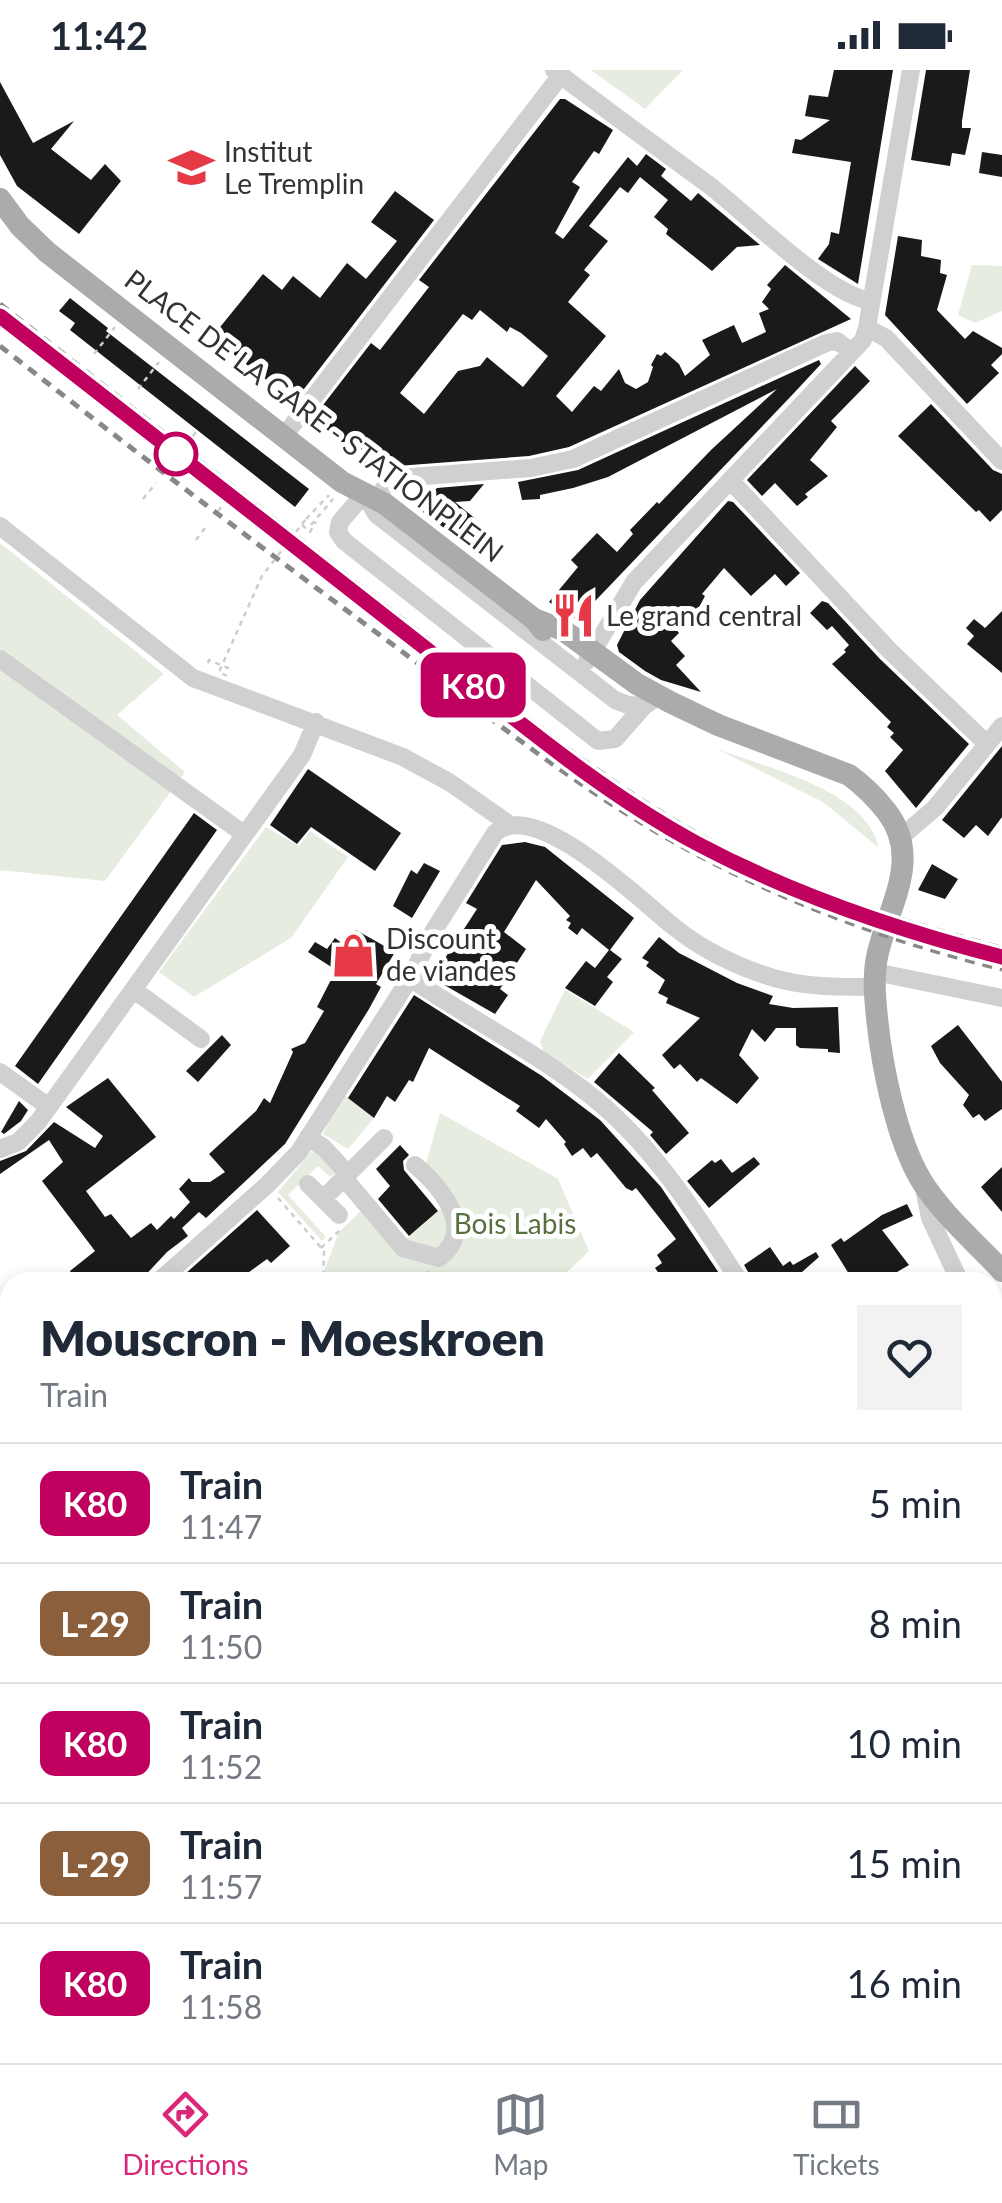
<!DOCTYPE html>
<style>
:root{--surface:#fff;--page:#f2f2f3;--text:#1f2937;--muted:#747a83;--line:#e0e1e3;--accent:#db2777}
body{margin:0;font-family:Lato,sans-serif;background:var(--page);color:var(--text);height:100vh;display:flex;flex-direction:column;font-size:38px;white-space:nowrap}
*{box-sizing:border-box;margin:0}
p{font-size:32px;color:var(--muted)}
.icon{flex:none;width:55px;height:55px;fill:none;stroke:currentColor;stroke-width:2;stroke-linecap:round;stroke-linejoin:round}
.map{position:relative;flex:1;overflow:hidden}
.panel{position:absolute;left:0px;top:1202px;width:1002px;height:792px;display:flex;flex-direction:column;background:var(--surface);border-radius:30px 30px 0 0;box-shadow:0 5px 15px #0003}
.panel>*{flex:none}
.badge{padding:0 20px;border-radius:15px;font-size:35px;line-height:65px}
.map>.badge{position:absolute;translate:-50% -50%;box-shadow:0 0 0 5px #fff}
.round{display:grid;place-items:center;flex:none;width:105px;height:105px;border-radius:0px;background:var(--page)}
.headline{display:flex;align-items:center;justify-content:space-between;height:170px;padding:0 40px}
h1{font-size:48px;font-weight:800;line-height:75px}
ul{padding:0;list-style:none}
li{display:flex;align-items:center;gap:30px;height:120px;padding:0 40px;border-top:2px solid var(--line)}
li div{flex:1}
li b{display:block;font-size:38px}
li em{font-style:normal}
li .badge{min-width:110px;font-weight:700;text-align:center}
.status{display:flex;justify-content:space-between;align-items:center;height:70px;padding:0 50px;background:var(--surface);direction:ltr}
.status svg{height:28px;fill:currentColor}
.tabs{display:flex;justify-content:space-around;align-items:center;height:140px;border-top:2px solid var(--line);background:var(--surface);font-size:28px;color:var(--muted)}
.tabs a{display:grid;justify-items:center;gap:5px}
.tabs .current{color:var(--accent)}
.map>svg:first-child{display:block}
</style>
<div class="status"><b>11:42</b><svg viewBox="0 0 49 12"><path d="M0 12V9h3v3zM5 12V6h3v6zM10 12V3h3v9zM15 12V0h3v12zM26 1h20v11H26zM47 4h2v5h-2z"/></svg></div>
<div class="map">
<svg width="1002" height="1993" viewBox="0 0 1002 1993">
<rect width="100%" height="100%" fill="#fff"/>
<path fill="#e6ecdf" d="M591,0H683L645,39Z
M972,195L1002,196V241L975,253L958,245Z
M0,473L164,604L117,645L185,702L105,811L0,800Z
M715,678C764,698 866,718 879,778L823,732Z
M266,757L299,776L310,761L348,787L291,868L194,927L159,902Z
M565,920L634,962L588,1009L544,982L540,971Z
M343,1024L374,1048L348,1079L323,1064Z
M440,1043L558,1109L589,1181L557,1212H320L339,1162L367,1135L405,1170L447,1134L426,1094Z
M311,1082L317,1083L337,1102L330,1107L318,1096L288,1125L326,1167L322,1171L278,1122Z
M316,1985H565L568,1993H320Z"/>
<path fill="#1a1a1a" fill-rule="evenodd" d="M834,0H893L858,214L818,189L829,174L831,162L839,164L851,92L792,83L795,69L801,70L830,50L805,46L809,25L828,27Z
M926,0H970L962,51V58H971L965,85L952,83L950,96L911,90Z
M0,12L33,73L74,51L51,79L91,110L105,94L121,111L79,164L17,116L0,85Z
M560,29H565L613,60L599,84L594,81L572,112L580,117L555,163L563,169L628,87L637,96L646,84L666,99L661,106L691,131L698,123L760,175L737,177L712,201L666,164L668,159L654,147L668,130L640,107L628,123L620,117L589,156L608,171L584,200L590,205L568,232L606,266L556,326L572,342L594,316L601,321L619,299L625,313L636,319L648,312L653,297L651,295L657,284L661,286L665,282L679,294L685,306L710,285L702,270L734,255L742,273L766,262L759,243L769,239L762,232L771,219L767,215L785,195L851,249L569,377L529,386L397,396L385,401L373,398L313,348L371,273L380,280L429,217L419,210ZM480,240L507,262L510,257L521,263L548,286L523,317L487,287L480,296L458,301L424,344L400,323L463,244L472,250Z
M982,82L1002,85V107L979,103Z
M395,121L434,150L294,332L212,267L263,204L282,220L293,206L320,228L347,193L366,209L397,171L371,152Z
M898,166L922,170L921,186L941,190L940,203L947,205L937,240L965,269L973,261L1002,278V284L991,295L999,303L967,334L885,245Z
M70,228L108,258L106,261L309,419L295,437L70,260L75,253L59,241Z
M819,290L821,294L794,323L577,550L549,532L578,497L571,490L597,463L617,482L633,464L630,460L657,432L659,434L711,380L777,319L608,407L573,418L540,425V429L522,430L518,412L578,400Z
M855,296L870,311L831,351L837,357L810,390L828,406L805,424L808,427L797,436L775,413L762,426L747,410Z
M931,334L993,400L1002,404V440L990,452L979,440L976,442L898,366Z
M484,414L470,431L455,432L489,460L473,480L423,442L432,428L429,426L437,418Z
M728,431L733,432L800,503L786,516L775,504L751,526L724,498L702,524L705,526L695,545L685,537L673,556L679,563L671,571L685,586L676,595L701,622L661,610L645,601L619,582L617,575L640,530Z
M822,531L828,533L880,589L969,674L916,738L885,701L903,680L890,667L894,663L887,657L891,652L832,594L846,582L844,580L849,575L832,556L827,560L810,543Z
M1002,541V603L967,574L974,566L966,558L974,549L985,558Z
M1002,676V747L988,766L976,755L964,768L942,750Z
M308,699L401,763L375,801L311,757L297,774L270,755Z
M194,743L217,760L38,1014L15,996Z
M525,772L545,777L634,848L610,880L622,889L607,907L613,912L595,936L565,918L586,891L595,898L609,880L582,858L577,865L568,858L571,853L566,850L570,846L536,810L504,862L526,879L500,919L508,925L495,944L432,908L477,839L466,833L502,775Z
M424,793L440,801L412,848L393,836L411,800L417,804Z
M932,794L958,809L945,829L918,820Z
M356,860L395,882L376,914L381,917L369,939L285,1074L206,1148L199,1142L182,1158L188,1166L167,1182L139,1212H76L70,1201L95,1181L42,1111L63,1092L49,1070L0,1104V1091L26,1081L54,1052L95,1078L103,1066L66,1037L108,1008L156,1067L86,1121L105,1147L111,1144L131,1168L151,1153L157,1160L171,1146L174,1149L190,1132L179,1119L189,1108L192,1112H210L225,1102L209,1084L256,1041L264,1028L270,1033L293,982L291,979L305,973L324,941L317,937L336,900L308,882L315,872L327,879L335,868L347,877Z
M659,867L679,883L737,913L773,926L769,934L793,938L838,937L840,983L828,982V979L800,978L796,975V958H776L765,972L752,959L739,985L759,1008L737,1034L701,1008L697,1012L680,994L674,999L662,985L700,948L666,933L668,928L658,923L665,910L646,896L649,892L642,888Z
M414,925L542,1006L600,1050L661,1117L725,1212H665L655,1198L662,1193L657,1185L676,1169L636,1118L632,1121L626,1118L597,1083L591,1088L583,1078L572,1086L564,1074L566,1072L546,1049L539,1058L516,1041L520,1036L429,978L413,1012L409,1010L395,1032L387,1026L374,1048L348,1028Z
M958,955L1002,1012V1039L985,1051L979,1044L973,1048L967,1040L963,1035L969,1025L940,993L931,976Z
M222,965L231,975L198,1012L186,1001Z
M619,983L655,1018L652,1020L689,1063L666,1084L650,1065L653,1062L594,1012Z
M19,1031L28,1040L21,1051L4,1064L1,1062Z
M400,1075L409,1085L403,1091L404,1100L438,1141L409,1166L378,1129L390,1116L376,1099Z
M754,1087L760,1094L709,1138L687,1111L712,1090L715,1093L721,1089L732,1103Z
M1002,1097V1142L981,1117Z
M907,1134L913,1146L882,1160L909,1195L880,1212H854L831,1175L841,1168L844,1172L882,1145Z
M257,1140L290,1176L271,1193L267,1189L245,1205L253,1212H176Z
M770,1177L783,1196L790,1191L793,1195L816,1182L819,1187L802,1202L809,1212H754L744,1195Z"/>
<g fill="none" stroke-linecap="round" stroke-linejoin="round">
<path stroke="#cdcdcd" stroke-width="2.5" stroke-dasharray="5 5" stroke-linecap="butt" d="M94,284L115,257
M138,319L159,292
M193,366L197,360
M165,401L175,388
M143,429L156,413
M218,441L228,429
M306,449L329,425
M302,455L310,462L316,452
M311,455L333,429
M196,470L208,454
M208,593L209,590L228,598L226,601
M278,1128L324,1181L323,1212
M321,1178L340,1160
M428,1201L433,1212
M446,1985L450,1993
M468,1985L473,1993
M524,1985L530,1993
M485,1993L498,1985"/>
<path stroke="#d0d0d0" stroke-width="18" d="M554,0C605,39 657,77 709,115C747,144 827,225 871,231
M867,258L886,268L1002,391
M284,366L561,5
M730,410L889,580L987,674
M376,430L387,414L398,408L531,398L573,389L826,273L837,271L852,282
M0,456L193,608L403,687L449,712L509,754
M0,589L244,764
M587,591L634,512L863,270L867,258L911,0
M644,636L628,635L615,630L377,445L364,424L340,452L338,462L344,471L598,671L615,669L644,636L658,627
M901,767L935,738L1002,656
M875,902L1002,928
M410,908C467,947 530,979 585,1021C651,1071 696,1144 740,1212
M134,920L201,969
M0,1002L49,1037
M308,1067L324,1078L348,1104
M0,1079L18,1072L38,1052L302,685L316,652
M344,1108L403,1178L439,1188C477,1160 441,1117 415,1095
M308,1114L339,1145
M924,1118L930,1148L960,1212
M323,1129L384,1068
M158,1212L267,1115L299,1082L410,908L433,862L495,763C535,726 642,832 674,857C688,868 703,878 719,886C779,916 809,917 875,917
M998,1286L997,1257L1002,1243
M0,1336L10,1332
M0,1407L10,1405
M992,1480L1002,1479
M0,1538L10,1545
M992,1578L1002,1598
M992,1694L1002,1692
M0,1955L10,1951
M196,1985L200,1993
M663,1985L666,1993
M883,1985L885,1993"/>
<path stroke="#ababab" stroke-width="22" d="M0,129L20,156L47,182L342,412L385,434L534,549L543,560
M534,549L563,560L637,614L670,632L718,655L849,705C863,715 876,728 887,742C923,790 887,837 877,887C873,907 875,928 877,948C882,996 896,1068 921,1110C941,1143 975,1172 1002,1201"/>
<path stroke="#888" stroke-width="5" stroke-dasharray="10 8" stroke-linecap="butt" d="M0,234C137,342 274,449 411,556C504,629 595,707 698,764C793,817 898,851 1002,878
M0,276C129,377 260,477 392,574C471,633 548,695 632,747C746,818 872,867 1002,899"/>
<path stroke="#cdcdcd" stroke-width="2.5" stroke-dasharray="5 5" stroke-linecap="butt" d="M227,606L219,602L262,506L306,449"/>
</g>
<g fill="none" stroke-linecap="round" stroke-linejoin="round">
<defs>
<path id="line" d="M0,246C137,352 274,460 411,567C504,639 594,718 698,774C794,825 897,860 1002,887"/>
</defs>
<use href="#line" stroke="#fff" stroke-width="22"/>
<use href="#line" stroke="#bf005f" stroke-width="15"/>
</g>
<defs>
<symbol id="school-bare" viewBox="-9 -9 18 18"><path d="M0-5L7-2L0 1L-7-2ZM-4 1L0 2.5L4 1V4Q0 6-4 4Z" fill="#e63946" stroke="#fff" stroke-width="2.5" paint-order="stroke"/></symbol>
<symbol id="restaurant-bare" viewBox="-9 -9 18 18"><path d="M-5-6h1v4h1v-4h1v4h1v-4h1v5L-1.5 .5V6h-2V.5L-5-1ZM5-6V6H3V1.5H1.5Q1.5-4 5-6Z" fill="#e63946" stroke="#fff" stroke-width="2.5" paint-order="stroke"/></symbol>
<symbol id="shop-bare" viewBox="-9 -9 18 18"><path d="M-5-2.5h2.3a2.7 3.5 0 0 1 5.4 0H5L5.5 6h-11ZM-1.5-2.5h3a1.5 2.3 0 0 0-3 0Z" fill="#e63946" stroke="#fff" stroke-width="2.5" paint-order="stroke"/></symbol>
</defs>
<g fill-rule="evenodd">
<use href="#school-bare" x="160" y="66" width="63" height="63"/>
<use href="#restaurant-bare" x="542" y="514" width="63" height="63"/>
<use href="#shop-bare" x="322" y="854" width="63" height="63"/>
</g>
<circle fill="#fff" stroke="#bf005f" stroke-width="5" cx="176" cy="384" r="20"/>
<g text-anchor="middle" stroke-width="10" stroke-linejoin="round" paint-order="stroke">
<g font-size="28" fill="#333" stroke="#fff" text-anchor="start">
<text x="224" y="92">Institut<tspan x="224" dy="32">Le Tremplin</tspan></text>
<text x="606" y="556">Le grand central</text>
<text x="386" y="879">Discount<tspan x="386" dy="32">de viandes</tspan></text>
</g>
<g font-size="28" fill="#333" stroke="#fff">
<text transform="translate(314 346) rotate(37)" y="10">PLACE DE LA GARE - STATIONPLEIN</text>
</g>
<g font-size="28" fill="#56703f" stroke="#fff">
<text x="515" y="1164">Bois Labis</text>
</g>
</g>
</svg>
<b class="badge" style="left:473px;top:615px;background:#bf005f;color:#fff">K80</b>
<section class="panel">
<div class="headline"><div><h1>Mouscron - Moeskroen</h1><p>Train</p></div><a class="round"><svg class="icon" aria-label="heart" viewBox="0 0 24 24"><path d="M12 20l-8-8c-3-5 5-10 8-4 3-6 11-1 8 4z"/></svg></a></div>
<ul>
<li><span class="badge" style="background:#bf005f;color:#fff">K80</span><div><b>Train</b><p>11:47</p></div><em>5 min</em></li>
<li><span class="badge" style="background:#8b5e3c;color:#fff">L-29</span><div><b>Train</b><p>11:50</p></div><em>8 min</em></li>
<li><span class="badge" style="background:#bf005f;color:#fff">K80</span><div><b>Train</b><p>11:52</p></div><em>10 min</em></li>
<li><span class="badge" style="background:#8b5e3c;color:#fff">L-29</span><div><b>Train</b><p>11:57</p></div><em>15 min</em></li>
<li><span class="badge" style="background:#bf005f;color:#fff">K80</span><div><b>Train</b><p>11:58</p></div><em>16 min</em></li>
</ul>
</section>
</div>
<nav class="tabs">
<a class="current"><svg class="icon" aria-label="directions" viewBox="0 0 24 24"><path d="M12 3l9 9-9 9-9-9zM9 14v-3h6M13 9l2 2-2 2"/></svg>Directions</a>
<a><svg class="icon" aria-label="map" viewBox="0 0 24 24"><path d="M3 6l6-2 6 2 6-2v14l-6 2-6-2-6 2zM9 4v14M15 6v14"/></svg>Map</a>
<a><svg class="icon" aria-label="tickets" viewBox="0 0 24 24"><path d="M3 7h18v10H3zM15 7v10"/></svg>Tickets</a>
</nav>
